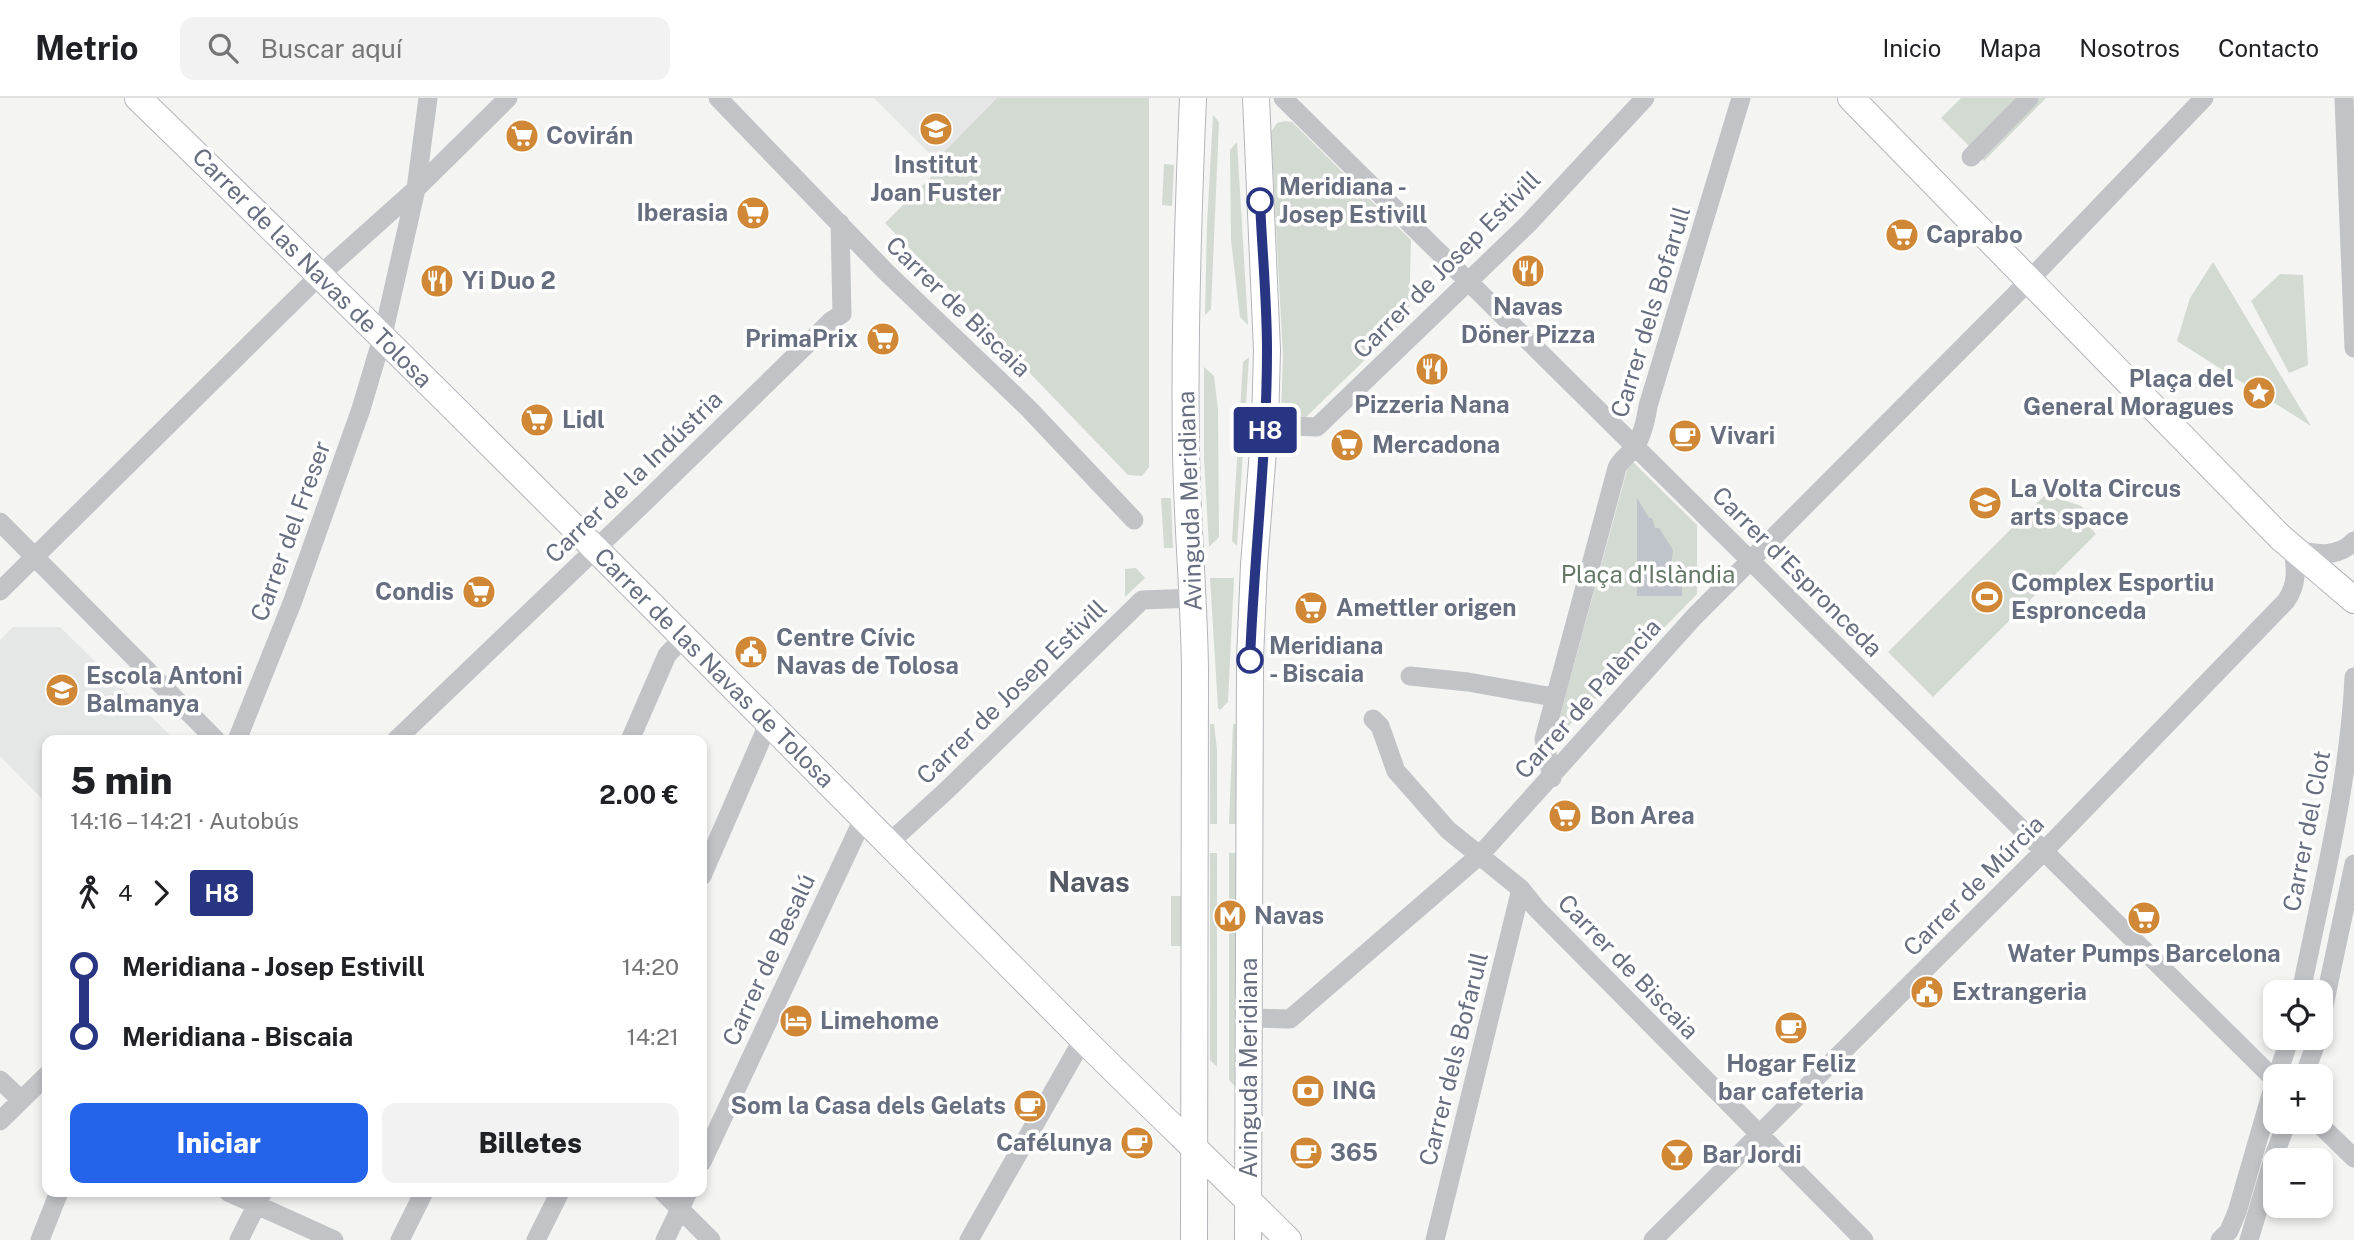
<!DOCTYPE html>
<html lang="es">
<meta charset="utf-8">
<style>
:root{--surface:#fff;--page:#f2f2f2;--text:#202124;--muted:#757577;--line:#e0e0e0;--accent:#2563eb}
body{margin:0;font-family:"Public Sans",sans-serif;background:var(--page);color:var(--text);height:100vh;display:flex;flex-direction:column;font-size:26px;white-space:nowrap}
*{box-sizing:border-box;margin:0}
p{font-size:23px;color:var(--muted)}
.icon{flex:none;width:38px;height:38px;fill:none;stroke:currentColor;stroke-width:2;stroke-linecap:round;stroke-linejoin:round}
.map{position:relative;flex:1;overflow:hidden}
.details{position:absolute;left:42px;top:637px;width:665px;height:462px;display:flex;flex-direction:column;background:var(--surface);border-radius:14px;box-shadow:0 4px 10px #0003}
.details>*{flex:none}
.badge{padding:0 14px;border-radius:5px;font-size:24px;line-height:46px}
.buttons{position:absolute;left:2263px;top:882px;display:grid;gap:14px}
.buttons a{display:grid;place-items:center;width:70px;height:70px;border-radius:14px;background:var(--surface);box-shadow:0 4px 10px #0003;font-size:35px}
.map>.badge{position:absolute;translate:-50% -50%;box-shadow:0 0 0 4px #fff}
.legs{display:flex;align-items:center;gap:10px;height:77px;padding:0 28px;font-size:23px}
.legs p{margin-inline-start:auto}
.overview{display:flex;align-items:center;justify-content:space-between;height:119px;padding:0 28px}
h1{font-size:38px;font-weight:800;line-height:52px}
.cta{display:flex;gap:14px;margin-top:auto;padding:14px 28px}
.cta a{flex:1;height:80px;border-radius:14px;background:var(--accent);color:#fff;font-size:28px;font-weight:800;line-height:80px;text-align:center}
.cta a+a{background:var(--page);color:var(--text)}
ul{padding:0 28px;list-style:none}
li{display:flex;align-items:center;gap:24px;height:70px;font-size:26px}
li i{display:grid;place-items:center;width:10px;height:100%;margin:0 9px;background:currentColor}
li i::after{content:'';width:18px;height:18px;margin:-9px;border:5px solid;border-radius:50%;background:var(--surface)}
li p{margin-inline-start:auto}
li:first-child i{background:linear-gradient(#0000 50%,currentColor 0)}
li:last-child i{background:linear-gradient(currentColor 50%,#0000 0)}
header{display:flex;align-items:center;gap:42px;box-sizing:border-box;height:98px;padding:0 35px;background:var(--surface);border-bottom:2px solid var(--line)}
header strong{font-size:33px}
nav{display:flex;gap:38px;margin-inline-start:auto;font-size:24px}
.search{width:490px;height:63px;background:var(--page);display:flex;align-items:center;gap:18px;box-sizing:border-box;padding:0 24px;border-radius:14px;color:var(--muted);font-size:26px}
.map>svg:first-child{display:block}
</style>
<header>
<strong>Metrio</strong>
<div class="search"><svg class="icon" aria-label="search" viewBox="0 0 24 24"><circle cx="10" cy="10" r="6"/><path d="M15 15l6 6"/></svg>Buscar aquí</div>
<nav><a>Inicio</a><a>Mapa</a><a>Nosotros</a><a>Contacto</a></nav>
</header>
<div class="map">
<svg width="2354" height="1142" viewBox="0 0 2354 1142">
<rect width="100%" height="100%" fill="#f4f5f2"/>
<path fill="#e5e6e6" d="M874,0H997L936,62Z
M13,529H60L175,642H47V706L0,658V542Z"/>
<path fill="#d3dad2" d="M997,0H1149V369L1142,378L1128,377L885,125L942,68L936,62Z
M1961,0H2046L1984,63L1941,20Z
M1213,17L1219,24L1211,211L1205,217L1207,126Z
M1285,23L1292,24L1411,142L1409,219L1306,319L1281,317L1283,258L1271,34L1277,25Z
M1237,44L1248,227L1240,219L1231,142L1230,52Z
M1164,66L1174,67L1172,108L1162,107Z
M2213,164L2311,328L2177,243L2190,200Z
M2280,176L2303,177L2308,267L2289,275L2251,203Z
M1249,259L1237,448L1232,443L1243,264Z
M1204,269L1214,278L1218,311L1219,439L1209,449L1204,360Z
M1630,361L1697,427V496L1553,644Z
M2046,396L2081,408L2085,411L2079,418L2096,436L1933,599L1888,554Z
M1161,400H1171L1173,450H1164Z
M1136,470L1145,480L1125,499V471Z
M1210,480H1234L1228,604L1220,612L1218,610Z
M1210,626H1214L1217,651V726H1210Z
M1233,626H1237V726H1229Z
M1210,755H1217V969L1210,962Z
M1229,755H1237L1236,989L1229,982Z
M1171,798H1181V848H1171Z"/>
<path fill="#bfc3ca" d="M1637,400L1649,420H1652L1655,430H1659L1673,452L1671,469L1682,475V498H1637Z"/>
<g fill="none" stroke-linecap="round" stroke-linejoin="round">
<defs>
<path id="major" d="M138,0C456,308 767,623 1079,937C1148,1006 1219,1073 1288,1142
M1193,0C1188,117 1184,234 1186,352C1187,425 1194,498 1195,571L1194,1142
M1851,0L2280,439L2354,502
M1248,1142L1250,561L1254,467L1265,327L1267,252L1256,0"/>
</defs>
<use href="#major" stroke="#b3b5ba" stroke-width="28"/>
<path stroke="#c1c3c7" stroke-width="19" d="M718,0L885,173L1028,310L1134,422
M1283,0L2275,982
M2344,0L2354,250
M1971,59L2029,0
M1265,327L1317,329L1528,126L1645,0
M0,424L216,642
M0,493L320,177L416,91L508,0
M1410,578L1468,584L1553,599
M1373,621L1380,628L1396,673L1448,732L1521,791L1536,810L1864,1142
M237,642L292,505L361,311L383,237L416,91L428,0
M396,642L649,400L831,223L842,216L840,125
M630,642L667,557L684,539
M1552,680L1544,641L1617,370C1621,360 1631,356 1636,347C1643,336 1646,321 1648,308L1741,0
M889,745L947,692L1142,502L1194,500
M702,778L769,624
M2301,894C2322,790 2349,686 2354,579
M1249,920L1290,921L1480,757L1694,519L2016,196L2204,0
M2320,926L2354,766
M2277,978L2290,940
M2304,978L2318,940
M0,982L21,1002
M0,1023L47,977
M2317,1024L2354,1060
M702,1064L864,719
M228,1094L334,1142
M663,1094L711,1142
M40,1142L59,1094
M239,1142L263,1094
M400,1142L424,1094
M536,1142L560,1094
M665,1142L688,1094
M969,1142L1083,941
M1435,1142L1521,791
M1653,1142L2044,753L2286,503C2298,486 2296,471 2293,451C2314,456 2337,461 2354,443
M2220,1142L2229,1133L2237,1114L2275,983
M2249,1142L2274,1058L2287,1024"/>
<use href="#major" stroke="#fff" stroke-width="26"/>
</g>
<g fill="none" stroke-linecap="round" stroke-linejoin="round">
<defs>
<path id="line-1" d="M1250,562C1254,458 1267,355 1267,252C1267,202 1262,152 1260,103"/>
</defs>
<use href="#line-1" stroke="#fff" stroke-width="16"/>
<use href="#line-1" stroke="#283583" stroke-width="10"/>
</g>
<defs>
<symbol id="school-disc" viewBox="-11 -11 22 22"><circle r="9.5" fill="#d08837" stroke="#fff"/><path d="M0-5L7-2L0 1L-7-2ZM-4 1L0 2.5L4 1V4Q0 6-4 4Z" fill="#fff"/></symbol>
<symbol id="supermarket-disc" viewBox="-11 -11 22 22"><circle r="9.5" fill="#d08837" stroke="#fff"/><path d="M-6-5.5h2.5l.6 2H6L4.5 2H-2.5L-4.4-4H-6ZM-1.5 3.2a1.3 1.3 0 1 0 .1 0ZM3 3.2a1.3 1.3 0 1 0 .1 0Z" fill="#fff"/></symbol>
<symbol id="restaurant-disc" viewBox="-11 -11 22 22"><circle r="9.5" fill="#d08837" stroke="#fff"/><path d="M-5-6h1v4h1v-4h1v4h1v-4h1v5L-1.5 .5V6h-2V.5L-5-1ZM5-6V6H3V1.5H1.5Q1.5-4 5-6Z" fill="#fff"/></symbol>
<symbol id="sight-disc" viewBox="-11 -11 22 22"><circle r="9.5" fill="#d08837" stroke="#fff"/><path d="M0-6L1.8-2.2L6-1.7L2.9 1.2L3.7 5.4L0 3.3L-3.7 5.4L-2.9 1.2L-6-1.7L-1.8-2.2Z" fill="#fff"/></symbol>
<symbol id="cafe-disc" viewBox="-11 -11 22 22"><circle r="9.5" fill="#d08837" stroke="#fff"/><path d="M-5.5-4.5H6V0H3Q3 3.5 0 3.5H-2.5Q-5.5 3.5-5.5 0ZM3-3.2v2h1.7v-2ZM-6 4.5H4V6H-6Z" fill="#fff"/></symbol>
<symbol id="university-disc" viewBox="-11 -11 22 22"><circle r="9.5" fill="#d08837" stroke="#fff"/><path d="M0-5L7-2L0 1L-7-2ZM-4 1L0 2.5L4 1V4Q0 6-4 4Z" fill="#fff"/></symbol>
<symbol id="stadium-disc" viewBox="-11 -11 22 22"><circle r="9.5" fill="#d08837" stroke="#fff"/><path d="M0-5a6.5 5 0 1 0 0 10a6.5 5 0 1 0 0-10ZM-3.5-1.8h7v3.6h-7Z" fill="#fff"/></symbol>
<symbol id="civic-disc" viewBox="-11 -11 22 22"><circle r="9.5" fill="#d08837" stroke="#fff"/><path d="M-.6-6.5H3V-4.5H.6V-3L4-1V1h2V6H-6V1h2V-1L-.6-3ZM-1.2 2.5V6h2.4V2.5Z" fill="#fff"/></symbol>
<symbol id="metro-disc" viewBox="-11 -11 22 22"><circle r="9.5" fill="#d08837" stroke="#fff"/><path d="M-5.5 5V-5H-3L0 0L3-5H5.5V5H3V-.5L0 4L-3-.5V5Z" fill="#fff"/></symbol>
<symbol id="hotel-disc" viewBox="-11 -11 22 22"><circle r="9.5" fill="#d08837" stroke="#fff"/><path d="M-6-4.5h1.5V1H6V5H4.5V3h-9V5H-6ZM-4 0a1.8 1.8 0 1 1 3.6 0ZM.5 0V-2.5h3Q6-2.5 6 0Z" fill="#fff"/></symbol>
<symbol id="bank-disc" viewBox="-11 -11 22 22"><circle r="9.5" fill="#d08837" stroke="#fff"/><path d="M-6-4H6V4H-6ZM0-2.3a2.3 2.3 0 1 0 0 4.6a2.3 2.3 0 1 0 0-4.6Z" fill="#fff"/></symbol>
<symbol id="bar-disc" viewBox="-11 -11 22 22"><circle r="9.5" fill="#d08837" stroke="#fff"/><path d="M-6-5H6L.8 .8V4.5H3.5V6h-7V4.5H-.8V.8Z" fill="#fff"/></symbol>
</defs>
<g fill-rule="evenodd">
<use href="#school-disc" x="917" y="12" width="38" height="38"/>
<use href="#supermarket-disc" x="503" y="19" width="38" height="38"/>
<use href="#supermarket-disc" x="734" y="96" width="38" height="38"/>
<use href="#supermarket-disc" x="1883" y="118" width="38" height="38"/>
<use href="#restaurant-disc" x="1509" y="154" width="38" height="38"/>
<use href="#restaurant-disc" x="418" y="164" width="38" height="38"/>
<use href="#supermarket-disc" x="864" y="222" width="38" height="38"/>
<use href="#restaurant-disc" x="1413" y="252" width="38" height="38"/>
<use href="#sight-disc" x="2240" y="276" width="38" height="38"/>
<use href="#supermarket-disc" x="518" y="303" width="38" height="38"/>
<use href="#cafe-disc" x="1666" y="319" width="38" height="38"/>
<use href="#supermarket-disc" x="1328" y="328" width="38" height="38"/>
<use href="#university-disc" x="1966" y="386" width="38" height="38"/>
<use href="#supermarket-disc" x="460" y="475" width="38" height="38"/>
<use href="#stadium-disc" x="1968" y="480" width="38" height="38"/>
<use href="#supermarket-disc" x="1292" y="491" width="38" height="38"/>
<use href="#civic-disc" x="732" y="535" width="38" height="38"/>
<use href="#school-disc" x="43" y="573" width="38" height="38"/>
<use href="#supermarket-disc" x="1546" y="699" width="38" height="38"/>
<use href="#metro-disc" x="1211" y="799" width="38" height="38"/>
<use href="#supermarket-disc" x="2125" y="801" width="38" height="38"/>
<use href="#civic-disc" x="1908" y="875" width="38" height="38"/>
<use href="#hotel-disc" x="777" y="904" width="38" height="38"/>
<use href="#cafe-disc" x="1772" y="911" width="38" height="38"/>
<use href="#bank-disc" x="1289" y="974" width="38" height="38"/>
<use href="#cafe-disc" x="1011" y="989" width="38" height="38"/>
<use href="#cafe-disc" x="1118" y="1026" width="38" height="38"/>
<use href="#cafe-disc" x="1287" y="1036" width="38" height="38"/>
<use href="#bar-disc" x="1658" y="1038" width="38" height="38"/>
</g>
<g fill="#fff" stroke="#283583" stroke-width="3.5">
<circle cx="1260" cy="103" r="12"/>
<circle cx="1250" cy="562" r="12"/>
</g>
<g text-anchor="middle" stroke-width="7" stroke-linejoin="round" paint-order="stroke">
<g font-size="24" font-weight="bold" fill="#676e80" stroke="#fff" text-anchor="start">
<text x="546" y="46">Covirán</text>
<text x="936" y="75" text-anchor="middle">Institut<tspan x="936" dy="28">Joan Fuster</tspan></text>
<text x="728" y="123" text-anchor="end">Iberasia</text>
<text x="1926" y="145">Caprabo</text>
<text x="462" y="191">Yi Duo 2</text>
<text x="1528" y="217" text-anchor="middle">Navas<tspan x="1528" dy="28">Döner Pizza</tspan></text>
<text x="858" y="249" text-anchor="end">PrimaPrix</text>
<text x="2234" y="289" text-anchor="end">Plaça del<tspan x="2234" dy="28">General Moragues</tspan></text>
<text x="1432" y="315" text-anchor="middle">Pizzeria Nana</text>
<text x="562" y="330">Lidl</text>
<text x="1710" y="346">Vivari</text>
<text x="1372" y="355">Mercadona</text>
<text x="2010" y="399">La Volta Circus<tspan x="2010" dy="28">arts space</tspan></text>
<text x="2011" y="493">Complex Esportiu<tspan x="2011" dy="28">Espronceda</tspan></text>
<text x="454" y="502" text-anchor="end">Condis</text>
<text x="1336" y="518">Amettler origen</text>
<text x="776" y="548">Centre Cívic<tspan x="776" dy="28">Navas de Tolosa</tspan></text>
<text x="86" y="586">Escola Antoni<tspan x="86" dy="28">Balmanya</tspan></text>
<text x="1590" y="726">Bon Area</text>
<text x="1254" y="826">Navas</text>
<text x="2144" y="864" text-anchor="middle">Water Pumps Barcelona</text>
<text x="1952" y="902">Extrangeria</text>
<text x="820" y="931">Limehome</text>
<text x="1791" y="974" text-anchor="middle">Hogar Feliz<tspan x="1791" dy="28">bar cafeteria</tspan></text>
<text x="1332" y="1001">ING</text>
<text x="1006" y="1016" text-anchor="end">Som la Casa dels Gelats</text>
<text x="1112" y="1053" text-anchor="end">Cafélunya</text>
<text x="1330" y="1063">365</text>
<text x="1702" y="1065">Bar Jordi</text>
</g>
<g font-size="24" font-weight="bold" fill="#676e80" stroke="#fff" text-anchor="start">
<text x="1279" y="97">Meridiana -<tspan x="1279" dy="28">Josep Estivill</tspan></text>
<text x="1269" y="556">Meridiana<tspan x="1269" dy="28">- Biscaia</tspan></text>
</g>
<g font-size="24" fill="#676e80" stroke="#fff">
<text transform="translate(1447 167) rotate(-45)" y="8">Carrer de Josep Estivill</text>
<text transform="translate(312 170) rotate(45)" y="8">Carrer de las Navas de Tolosa</text>
<text transform="translate(958 209) rotate(44)" y="8">Carrer de Biscaia</text>
<text transform="translate(1651 214) rotate(-73)" y="8">Carrer dels Bofarull</text>
<text transform="translate(634 379) rotate(-44)" y="8">Carrer de la Indústria</text>
<text transform="translate(1190 403) rotate(-92)" y="8">Avinguda Meridiana</text>
<text transform="translate(291 433) rotate(-70)" y="8">Carrer del Freser</text>
<text transform="translate(1797 474) rotate(45)" y="8">Carrer d'Espronceda</text>
<text transform="translate(714 570) rotate(45)" y="8">Carrer de las Navas de Tolosa</text>
<text transform="translate(1012 594) rotate(-44)" y="8">Carrer de Josep Estivill</text>
<text transform="translate(1588 601) rotate(-48)" y="8">Carrer de Palència</text>
<text transform="translate(2307 733) rotate(-79)" y="8">Carrer del Clot</text>
<text transform="translate(1974 788) rotate(-45)" y="8">Carrer de Múrcia</text>
<text transform="translate(769 862) rotate(-65)" y="8">Carrer de Besalú</text>
<text transform="translate(1628 869) rotate(46)" y="8">Carrer de Biscaia</text>
<text transform="translate(1454 961) rotate(-76)" y="8">Carrer dels Bofarull</text>
<text transform="translate(1249 970) rotate(-90)" y="8">Avinguda Meridiana</text>
</g>
<g font-size="24" fill="#667867" stroke="#fff">
<text x="1648" y="485">Plaça d'Islàndia</text>
</g>
<g font-size="28" font-weight="bold" fill="#545966" stroke="#fff">
<text x="1089" y="794">Navas</text>
</g>
</g>
</svg>
<div class="buttons">
<a><svg class="icon" aria-label="locate" viewBox="0 0 24 24"><circle cx="12" cy="12" r="6"/><path d="M12 2v4M12 18v4M2 12h4M18 12h4"/></svg></a>
<a>+</a>
<a>−</a>
</div>
<b class="badge" style="left:1265px;top:332px;background:#283583;color:#fff">H8</b>
<section class="details">
<div class="overview"><div><h1>5 min</h1><p>14:16 – 14:21 · Autobús</p></div><b>2.00 €</b></div>
<div class="legs"><svg class="icon" aria-label="walk" viewBox="0 0 24 24"><circle cx="13" cy="4" r="2"/><path d="M13 8l-2 6 4 7M11 14l-3 7M7 12l3-4h3l4 4"/></svg>4<svg class="icon" aria-label="forward" viewBox="0 0 24 24"><path d="M9 5l7 7-7 7"/></svg><b class="badge" style="background:#283583;color:#fff">H8</b></div>
<ul>
<li><i style="color:#283583"></i><b>Meridiana - Josep Estivill</b><p>14:20</p></li>
<li><i style="color:#283583"></i><b>Meridiana - Biscaia</b><p>14:21</p></li>
</ul>
<div class="cta"><a>Iniciar</a><a>Billetes</a></div>
</section>
</div>
